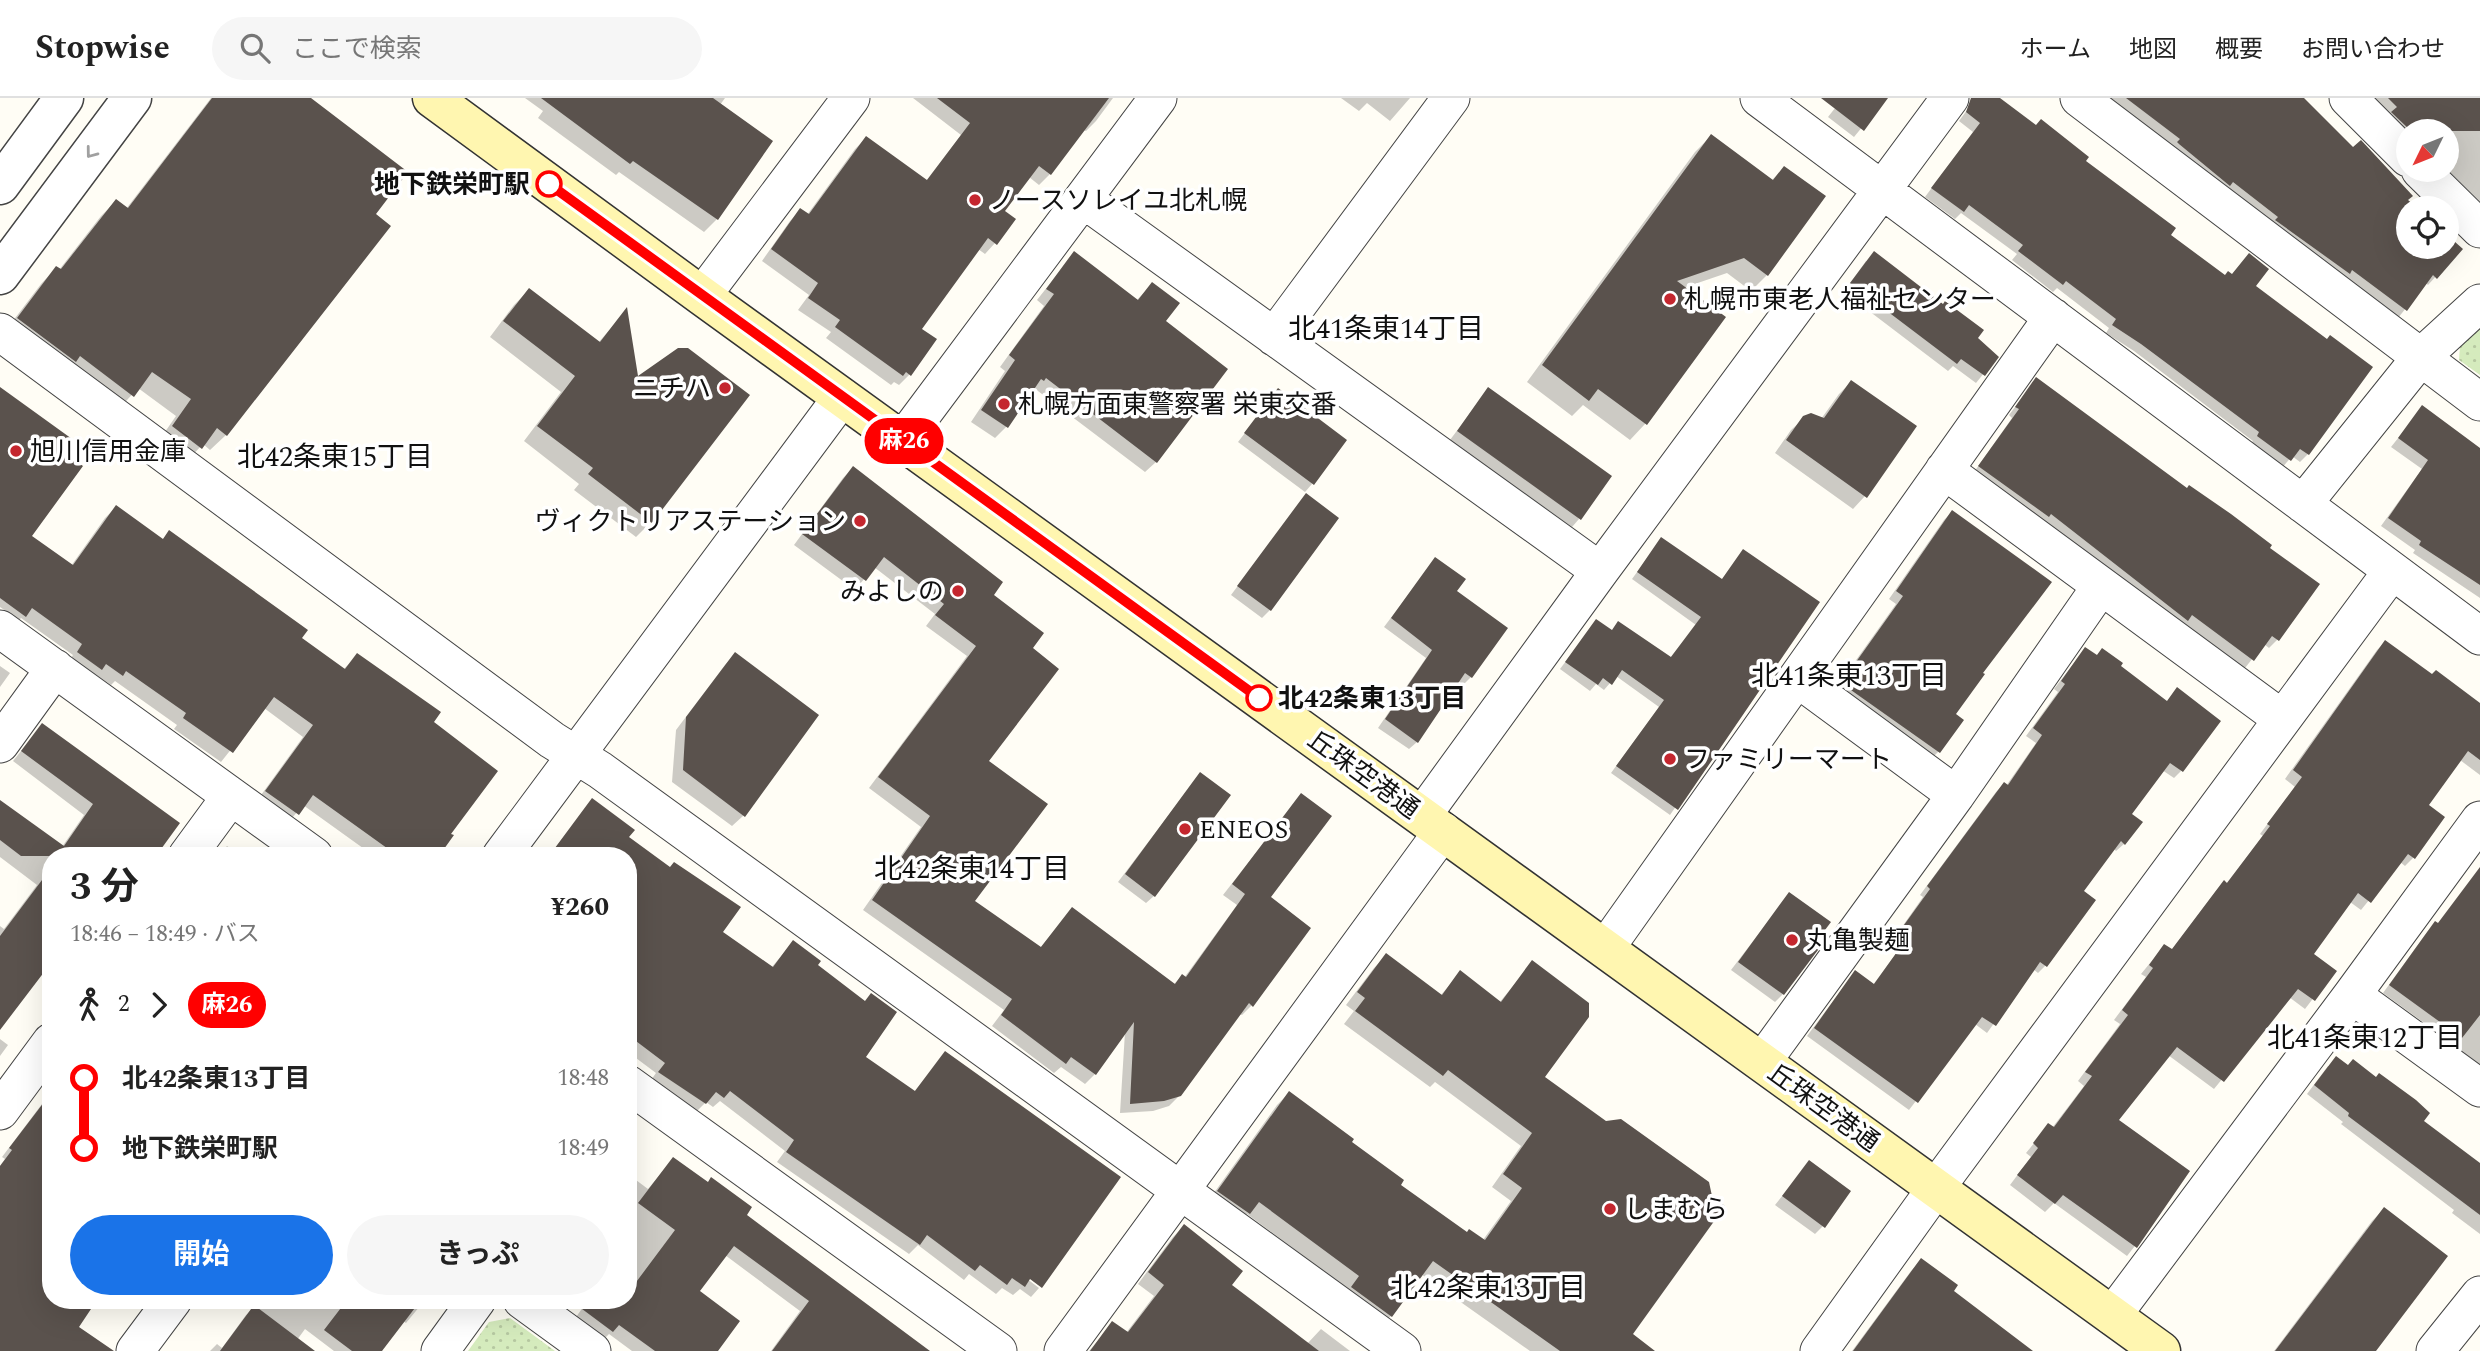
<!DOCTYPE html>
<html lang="ja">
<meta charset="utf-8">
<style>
:root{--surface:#fff;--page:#f6f6f6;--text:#222;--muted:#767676;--line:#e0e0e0;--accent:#1a73e8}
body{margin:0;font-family:Spectral,"Noto Sans JP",serif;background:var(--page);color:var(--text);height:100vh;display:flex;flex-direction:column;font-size:26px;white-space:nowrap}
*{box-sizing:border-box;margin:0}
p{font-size:23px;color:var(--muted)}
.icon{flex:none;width:38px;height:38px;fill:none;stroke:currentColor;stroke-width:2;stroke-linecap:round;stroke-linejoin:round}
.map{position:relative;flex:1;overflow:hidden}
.panel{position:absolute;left:42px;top:749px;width:595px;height:462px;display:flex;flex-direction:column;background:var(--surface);border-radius:28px;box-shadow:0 7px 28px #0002}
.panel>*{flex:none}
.badge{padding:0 14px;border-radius:23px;font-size:24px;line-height:46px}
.needle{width:46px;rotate:227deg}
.fabs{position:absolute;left:2396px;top:21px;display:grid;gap:14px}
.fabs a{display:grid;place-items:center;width:63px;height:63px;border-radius:50%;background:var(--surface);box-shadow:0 7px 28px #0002;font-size:35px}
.map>.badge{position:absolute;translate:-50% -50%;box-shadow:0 0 0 4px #fff}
.legs{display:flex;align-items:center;gap:10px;height:77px;padding:0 28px;font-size:23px}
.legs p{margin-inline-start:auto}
.summary{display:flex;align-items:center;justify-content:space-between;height:119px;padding:0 28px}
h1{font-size:38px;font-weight:700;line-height:52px}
.primary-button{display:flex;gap:14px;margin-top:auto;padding:14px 28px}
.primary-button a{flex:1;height:80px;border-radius:42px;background:var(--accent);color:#fff;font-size:28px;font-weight:700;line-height:80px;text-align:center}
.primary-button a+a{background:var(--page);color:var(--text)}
ul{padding:0 28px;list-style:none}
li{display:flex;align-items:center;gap:24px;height:70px;font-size:26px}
li i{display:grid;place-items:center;width:10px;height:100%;margin:0 9px;background:currentColor}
li i::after{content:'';width:18px;height:18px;margin:-9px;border:5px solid;border-radius:50%;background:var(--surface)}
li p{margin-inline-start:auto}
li:first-child i{background:linear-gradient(#0000 50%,currentColor 0)}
li:last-child i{background:linear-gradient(currentColor 50%,#0000 0)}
header{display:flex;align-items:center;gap:42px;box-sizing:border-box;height:98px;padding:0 35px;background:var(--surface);border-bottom:2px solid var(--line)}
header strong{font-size:33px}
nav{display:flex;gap:38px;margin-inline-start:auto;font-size:24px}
.search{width:490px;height:63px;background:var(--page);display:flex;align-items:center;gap:18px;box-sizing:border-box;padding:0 24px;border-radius:38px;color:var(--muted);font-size:26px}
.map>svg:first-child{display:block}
</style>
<header>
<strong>Stopwise</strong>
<div class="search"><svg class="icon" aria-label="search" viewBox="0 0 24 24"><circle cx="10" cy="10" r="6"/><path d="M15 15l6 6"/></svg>ここで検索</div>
<nav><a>ホーム</a><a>地図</a><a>概要</a><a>お問い合わせ</a></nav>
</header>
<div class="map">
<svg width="2480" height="1253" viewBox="0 0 2480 1253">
<defs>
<pattern id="park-dots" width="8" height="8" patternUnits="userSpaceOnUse" patternTransform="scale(1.75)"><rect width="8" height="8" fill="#d5ebbd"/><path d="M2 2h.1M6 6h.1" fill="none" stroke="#b6c8a1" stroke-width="1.8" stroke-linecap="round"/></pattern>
</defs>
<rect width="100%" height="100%" fill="#fffdf5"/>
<path fill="url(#park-dots)" d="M2480,230V277L2459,262L2460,248Z
M510,1220L555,1253H468L489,1224Z"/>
<path fill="#0003" d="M211,0H308L374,116L389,128L226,337L210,352L203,346L185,365L158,344L176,318L138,290L117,313L3,236L41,186L56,170L59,172L101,118L116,103L126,111Z
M525,0H725L720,7L717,121L704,134L619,74L616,77L538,20L543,13Z
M913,0H1113L1096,23L1086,33L1083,32L1050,76L1039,87L1029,79L1003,113L995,145L985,156L978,151L920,231L909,277L899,287L894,284L891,287L826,240L831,234L798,212L809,197L762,163L790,123L801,112L807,117L855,51L866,40L926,83L961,37Z
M1341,0H1410L1390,23L1367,5L1359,13Z
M1843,0H1886L1854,39L1828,19Z
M1976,0H1997L2083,63L2169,137L2225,179L2253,188L2308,356L2300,364L2292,358L2282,370L2250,346L2253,343L2134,253L2106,235L2109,230L2057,190L2053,194L2012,162L2017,156L1961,115L1955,121L1925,99L1973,34L1959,23Z
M2107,0H2302L2415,110H2408V149L2461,151L2428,187L2426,185L2398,220Z
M2373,0H2480V105L2446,72V33L2408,35Z
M1711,38L1771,83L1784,70L1767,177L1751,193L1727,175L1683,190L1645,326L1630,342L1583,307L1572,318L1527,284L1695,54Z
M1074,155L1136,203L1152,186L1163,224L1156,364L1145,374L1034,290L1006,329L995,340L971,324L1005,273L1000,269L1044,208L1037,202Z
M1866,163L1975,240L1997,259L1976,285L1953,268L1948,273L1844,194Z
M529,192L598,245L626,213L637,281L747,297L651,424L636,439L574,392L579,386L524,343L561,294L490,239L514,207Z
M2036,281L2267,451L2277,542L2269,550L2264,546L2245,570L2184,525L2179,530L1972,377L2012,320L2009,317Z
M1851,284L1865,398L1853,411L1775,355L1791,332L1804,320L1821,321L1839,296Z
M0,291L68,359L30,438L71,468L105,420L116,409L162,442L169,435L300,541L343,572L357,557L431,625L449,736L437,758H374L303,707L287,726L256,704L303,639L264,610L221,664L174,631L177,627L115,583L111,587L95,576L90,581L68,565L73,557L21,520L19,522L0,509Z
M1488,291L1579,421L1572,429L1450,342Z
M1278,292L1312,386L1305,394L1238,344Z
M2422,310L2480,352V500L2413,455L2415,452L2381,428L2422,371L2391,349Z
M853,370L991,497L1030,551L987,663L973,804L1040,850L1072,811L1173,887L1182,878L1184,880L1237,807L1223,797L1301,697L1268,800L1252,907L1242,917L1239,916L1180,997L1169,1008L1153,1013L1120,1015L1125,934L1095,976L1085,986L1061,969L1054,975L992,928L1004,912L863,812L921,729L869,690L967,558L926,528L935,516L874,469L855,492L794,447L843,380Z
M1306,397L1270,512L1262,520L1231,497Z
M1952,414L2019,523L1953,617L1938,654L1930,662L1834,593L1896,506L1889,501L1944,422Z
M1661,441L1721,483L1743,453L1817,505L1670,717L1611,675L1659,609L1616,578L1604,592L1596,586L1590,593L1560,571L1596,523L1611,534L1670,560L1696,527L1632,481Z
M1435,461L1454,493L1471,579L1463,587L1458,583L1417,644L1409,651L1378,630L1426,560L1384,529Z
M2385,544L2432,578L2480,607V677L2460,662L2426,707L2413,760L2405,768L2400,764L2361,812L2350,804L2312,857L2334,873L2305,911L2289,899L2214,991L2168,957L2116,1023L2160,1116L2127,1158L2054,1105L2045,1114L2010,1087L2031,1059L2026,1055L2049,1027L2052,1030L2084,988L2078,983L2120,926L2114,922L2146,879L2141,876L2164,848L2171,853L2216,793L2224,784L2226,786L2263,738L2260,736L2295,689L2285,681L2377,552Z
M2085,551L2096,558L2102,552L2119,569L2181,673L2174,680L2162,672L2130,716L2124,746L2116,753L2114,751L2082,793L2045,868L2038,875L2033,871L1987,935L1975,926L1909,1012L1807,938L1855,874L1873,887L1906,842L1897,836L1923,799L1920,797L1996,694L2004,686L2006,688L2036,645L2026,638L2058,594L2054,591Z
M735,556L743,718L732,728L672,684L676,632L725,567Z
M0,568L10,575L0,589Z
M42,627L178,726L51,758V862L0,929V828L4,831L37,787L0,759V704L62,749L84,717L13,663Z
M1193,685L1154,798L1146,805L1118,784Z
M592,702L721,835L771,870L793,844L816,867L864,960L914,994L945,955L1024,1175L1022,1177L1039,1190L1031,1199L1020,1191L1013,1197L1002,1190L996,1196L969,1176L964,1182L918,1147L909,1156L777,1064L785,1053L720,1003L713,1009L706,1004L695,1015L649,985L656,975L628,954V758H549Z
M227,748L241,758H218Z
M2469,786L2480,794V970L2443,943L2445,940L2383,895L2428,833L2437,827Z
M1789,796L1813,845L1783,896L1775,904L1731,872Z
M1386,858L1440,898L1460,875L1499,905L1532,865L1542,980L1630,1237L1652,1253H1530L1421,1176L1391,1218L1378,1230L1339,1202L1348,1191L1247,1116L1236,1128L1206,1106L1277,1007L1289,995L1398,1088L1466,1136L1483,1142L1511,1103L1492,1089L1521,1048L1435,984L1430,989L1344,926L1354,913L1346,907L1374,870Z
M0,941L8,947L0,958Z
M2328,968L2347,969L2376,980L2422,1023L2480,1069V1136L2452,1115L2454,1112L2341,1026L2343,1024L2307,996Z
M51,994V1202L76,1229L87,1253H0V1068L5,1061L2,1059Z
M673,1061L744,1117L928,1253H771L800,1213L725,1157L697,1194L716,1253H632L609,1236L602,1243L574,1222L588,1202H628V1076L648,1091Z
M1809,1064L1823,1128L1815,1136L1775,1107Z
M2384,1111L2374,1253H2274L2372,1123Z
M1184,1128L1230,1187L1307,1246L1321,1231L1350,1253H1089L1113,1225L1126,1235L1154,1198L1138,1186L1173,1139Z
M1921,1162L1951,1194L2030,1253H1852L1911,1173Z
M262,1202H425L406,1225L403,1223L380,1253H334L305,1231L289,1253H210L217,1246L222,1250L246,1217Z"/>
<path fill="#5a524d" d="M212,0H311L408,74L376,116L391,128L227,338L217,330L202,351L172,328L191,301L152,274L134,299L80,258L76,264L17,220L56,168L61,171L116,101L128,110Z
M541,0H713L773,43L718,122L633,63L630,66Z
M937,0H1109L1051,77L1039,68L1005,113L1016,121L997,147L988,140L922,231L937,241L911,278L906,274L903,278L835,229L840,222L808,200L818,185L771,151L800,110L809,116L866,38L927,82L970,25Z
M1821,0H1888L1864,33Z
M1971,0H2000L2036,27L2041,21L2089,59L2086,63L2176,130L2171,137L2225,177L2228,173L2232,176L2249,155L2269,171L2256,188L2327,241L2330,237L2373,269L2309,357L2300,351L2291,363L2257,338L2259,334L2141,246L2112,227L2116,221L2066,183L2063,187L2018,153L2023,147L1969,107L1964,114L1931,90L1980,25L1966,14Z
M2126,0H2304L2353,49L2361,42L2413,98L2408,102L2418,110H2408V149H2446V136L2463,151L2437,181L2433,177L2407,213L2352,172L2350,176L2275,122L2278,119L2233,84L2230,88L2179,46L2177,44L2180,41Z
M2388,0H2480V33H2422L2415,27L2410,32L2391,14L2397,9Z
M1711,36L1773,82L1784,68L1826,98L1768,178L1744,160L1677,183L1726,219L1647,327L1598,291L1589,303L1542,267Z
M1074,153L1138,202L1152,184L1180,205L1166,223L1228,271L1157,365L1046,280L1044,283L1041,281L1008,330L981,312L1015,262L1009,257L1054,196L1046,191Z
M1874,153L1943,206L1945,203L1984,232L1978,240L1999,259L1985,278L1961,261L1957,266L1850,185Z
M529,190L600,244L627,209L638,278L678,250H688L750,297L652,425L588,376L593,370L537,328L575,278L503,223Z
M2036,279L2187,390L2189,387L2231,416L2272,447L2270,450L2320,486L2279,543L2272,538L2254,563L2192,517L2188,523L2051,416L2049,419L1978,368L2019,311L2015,309Z
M1851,282L1917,328L1867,400L1786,342L1803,318L1811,315L1824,320Z
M0,289L79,346L70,359L83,368L32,438L73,467L116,407L163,441L169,432L308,532L302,540L345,571L357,555L441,614L434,624L498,673L451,736L454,737L439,758H398L313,697L299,717L265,693L313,627L274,599L233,655L183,620L186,615L126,573L123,578L106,566L102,572L77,554L82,546L32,510L26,519L0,500Z
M1488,289L1612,378L1581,422L1457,333Z
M1278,290L1347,342L1314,387L1244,335Z
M2422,307L2480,350V487L2419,447L2421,443L2388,420L2428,362L2398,340Z
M853,368L1003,484L994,497L1044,535L1033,550L1059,571L989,663L1048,706L975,803L1041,849L1072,809L1175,886L1182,876L1186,879L1245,796L1232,786L1301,695L1332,718L1271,799L1311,830L1253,909L1249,905L1181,998L1164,1003L1130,1006L1134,924L1096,977L1071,959L1066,966L1001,917L1012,901L872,802L930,718L878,679L976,548L935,517L944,506L884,459L866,483L802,436Z
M1306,395L1339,420L1271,513L1237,488Z
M1952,412L2052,484L1983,575L1985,576L1956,616L1964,622L1940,655L1841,585L1903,498L1896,493Z
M1661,439L1722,481L1743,451L1820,504L1678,712L1616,668L1664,602L1622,572L1612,587L1603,580L1598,587L1565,564L1596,521L1612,532L1618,523L1671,559L1701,519L1637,474Z
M1435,459L1466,481L1457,493L1508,530L1472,580L1465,575L1418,645L1385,621L1432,552L1391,520Z
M2385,542L2432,576L2436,572L2480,605V662L2468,653L2429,707L2445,719L2415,761L2408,756L2371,805L2358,795L2314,856L2337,873L2315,903L2298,891L2224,984L2177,949L2119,1022L2190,1073L2137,1150L2063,1097L2055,1106L2017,1077L2038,1050L2033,1045L2048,1025L2054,1029L2092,978L2085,974L2128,917L2122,912L2153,870L2149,867L2164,846L2172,851L2224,782L2227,785L2270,728L2267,726L2302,679L2293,672Z
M2085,549L2097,557L2102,550L2123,565L2121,568L2167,603L2177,589L2221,623L2183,674L2170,665L2132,716L2143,724L2125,747L2121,743L2084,793L2096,802L2047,869L2040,864L1996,928L1982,919L1918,1005L1814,930L1855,872L1874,886L1912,833L1904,827L1930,791L1927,788L2004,684L2008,687L2042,637L2033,630L2065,586L2061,583Z
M735,554L819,617L745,719L683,672L686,619Z
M42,625L180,725L156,758H21L0,742V702L64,748L93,706L21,653Z
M1200,674L1231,697L1155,799L1125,776Z
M592,700L635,732L629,739L670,769L674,764L741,809L723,834L773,869L793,842L821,863L818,867L865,903L871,895L897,914L866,959L915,993L945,953L1121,1079L1042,1190L1030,1181L1025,1189L1012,1180L1007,1187L980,1167L975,1173L927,1137L920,1147L786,1054L794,1042L730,993L724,1000L716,994L706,1006L658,974L665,965L628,937V758H549Z
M2480,769V917L2462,940L2389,887L2435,823L2438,825Z
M51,770V865L0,932V838Z
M1789,794L1831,824L1816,844L1821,848L1784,897L1738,864Z
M1386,855L1442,897L1460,872L1501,904L1532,862L1589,905V919L1545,979L1606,1023L1621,1021L1709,1084L1712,1098L1725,1108L1633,1236L1655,1253H1560L1433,1163L1392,1219L1351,1189L1359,1178L1259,1104L1250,1116L1217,1093L1289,993L1354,1041L1352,1044L1404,1082L1401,1087L1467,1134L1469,1131L1485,1142L1522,1090L1503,1076L1532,1035L1448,972L1443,978L1355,913L1365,900L1357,894Z
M2336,958L2348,967L2353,961L2376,979L2379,975L2416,1002L2430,1015L2424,1023L2480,1065V1117L2348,1018L2349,1015L2314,987Z
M51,995V1202H97L79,1229L114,1253H0V1068L12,1052L9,1050Z
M673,1059L708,1084L711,1079L752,1109L747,1117L930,1253H772L809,1203L734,1148L700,1193L740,1223L718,1253H655L619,1227L613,1234L570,1202H628V1195L675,1132L638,1105Z
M1809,1062L1851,1093L1825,1130L1782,1098Z
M2384,1109L2448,1158L2376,1253H2275Z
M1184,1126L1243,1173L1232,1187L1319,1253H1090L1112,1223L1128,1234L1164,1187L1148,1174Z
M1921,1160L1958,1187L1954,1193L2033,1253H1853Z
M347,1202H421L382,1253H352L324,1232Z
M254,1207L315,1253H220Z"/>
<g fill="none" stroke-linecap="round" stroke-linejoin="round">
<defs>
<path id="minor" d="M1759,0L2480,538
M2079,0L2480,304
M2348,0L2408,60
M2420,72L2480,131
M1083,101L1600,473
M702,198L851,0
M2053,219L1797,580L1956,697L2101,488
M0,234L552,642L600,672L1402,1253
M1274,239L1451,0
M903,342L1158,0
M1944,372L2281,620
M2303,406L2421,259L2480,205
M0,531L314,758
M0,646L55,570
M1422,718L1600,473L1950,0
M187,758L231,698
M501,758L842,299
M1605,851L1797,580
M2352,897L2480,990
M1762,964L1956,697
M628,986L998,1253
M0,1013L51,944
M522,1202L592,1253
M2112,1218L2352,897L2480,722
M135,1253L173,1202
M440,1253L477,1202
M1063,1253L1443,733
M1819,1253L1936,1090L2392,473
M2435,1253L2480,1197"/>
<path id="tertiary" d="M0,87L64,0
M0,177L132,0"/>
<path id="secondary" d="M432,0L702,198L2161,1253"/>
</defs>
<use href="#minor" stroke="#444" stroke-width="39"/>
<use href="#tertiary" stroke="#444" stroke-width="41"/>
<use href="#secondary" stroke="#333" stroke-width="41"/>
<use href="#minor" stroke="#fff" stroke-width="37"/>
<use href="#tertiary" stroke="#fff" stroke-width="38"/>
<use href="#secondary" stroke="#fff6b0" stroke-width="38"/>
</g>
<defs><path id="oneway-chevron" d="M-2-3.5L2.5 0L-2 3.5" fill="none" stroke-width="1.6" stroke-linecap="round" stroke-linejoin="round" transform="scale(1.75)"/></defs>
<use stroke="#a0a0a0" href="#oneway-chevron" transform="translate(91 55) rotate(127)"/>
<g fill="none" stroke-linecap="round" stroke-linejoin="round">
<defs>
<path id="line-1" d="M549,86L1259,600"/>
</defs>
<use href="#line-1" stroke="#fff" stroke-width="16"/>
<use href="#line-1" stroke="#f00" stroke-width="10"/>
</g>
<g fill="#fff" stroke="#f00" stroke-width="3.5">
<circle cx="549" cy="86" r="12"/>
<circle cx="1259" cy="600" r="12"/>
</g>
<g fill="#c4262e" stroke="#fff" stroke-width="2.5">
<circle cx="975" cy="102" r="7"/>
<circle cx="1670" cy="201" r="7"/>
<circle cx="725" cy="290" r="7"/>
<circle cx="1004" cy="306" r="7"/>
<circle cx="16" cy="353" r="7"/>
<circle cx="860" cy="423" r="7"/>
<circle cx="958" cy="493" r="7"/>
<circle cx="1670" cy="661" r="7"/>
<circle cx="1185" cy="731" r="7"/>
<circle cx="1792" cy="842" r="7"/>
<circle cx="1610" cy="1111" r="7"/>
</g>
<g text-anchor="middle" stroke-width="7" stroke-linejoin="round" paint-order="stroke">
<g font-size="26" font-weight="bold" fill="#111" stroke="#fff" text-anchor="end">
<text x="530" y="95">地下鉄栄町駅</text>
<text x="1278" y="609" text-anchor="start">北42条東13丁目</text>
</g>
<g font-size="26" fill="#111" stroke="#fff" text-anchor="start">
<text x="989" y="111">ノースソレイユ北札幌</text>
<text x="1684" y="210">札幌市東老人福祉センター</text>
<text x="711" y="299" text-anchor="end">ニチハ</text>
<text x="1018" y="315">札幌方面東警察署 栄東交番</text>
<text x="30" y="362">旭川信用金庫</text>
<text x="846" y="432" text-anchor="end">ヴィクトリアステーション</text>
<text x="944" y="502" text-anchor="end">みよしの</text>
<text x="1684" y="670">ファミリーマート</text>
<text x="1199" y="740">ENEOS</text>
<text x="1806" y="851">丸亀製麺</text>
<text x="1624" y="1120">しまむら</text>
</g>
<g font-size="26" fill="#111" stroke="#fff">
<text transform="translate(1364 676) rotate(36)" y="9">丘珠空港通</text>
<text transform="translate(1824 1009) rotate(36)" y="9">丘珠空港通</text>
</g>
<g font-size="28" fill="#111" stroke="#fff">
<text x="1386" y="240">北41条東14丁目</text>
<text x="335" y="368">北42条東15丁目</text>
<text x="1849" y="587">北41条東13丁目</text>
<text x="972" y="780">北42条東14丁目</text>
<text x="2365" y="949">北41条東12丁目</text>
<text x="1488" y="1199">北42条東13丁目</text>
</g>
</g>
</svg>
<div class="fabs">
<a><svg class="needle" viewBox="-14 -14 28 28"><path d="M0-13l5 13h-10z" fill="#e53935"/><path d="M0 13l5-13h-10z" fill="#767676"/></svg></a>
<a><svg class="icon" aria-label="locate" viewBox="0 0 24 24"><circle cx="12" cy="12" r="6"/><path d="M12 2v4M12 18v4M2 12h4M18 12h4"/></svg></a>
</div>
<b class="badge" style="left:904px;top:343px;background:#f00;color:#fff">麻26</b>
<section class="panel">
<div class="summary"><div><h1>3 分</h1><p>18:46 – 18:49 · バス</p></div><b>¥260</b></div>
<div class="legs"><svg class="icon" aria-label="walk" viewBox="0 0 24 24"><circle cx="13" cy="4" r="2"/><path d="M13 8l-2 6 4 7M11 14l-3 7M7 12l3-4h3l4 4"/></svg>2<svg class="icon" aria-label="forward" viewBox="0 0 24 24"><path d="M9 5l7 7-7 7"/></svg><b class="badge" style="background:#f00;color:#fff">麻26</b></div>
<ul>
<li><i style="color:#f00"></i><b>北42条東13丁目</b><p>18:48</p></li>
<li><i style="color:#f00"></i><b>地下鉄栄町駅</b><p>18:49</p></li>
</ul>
<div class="primary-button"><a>開始</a><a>きっぷ</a></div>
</section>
</div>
